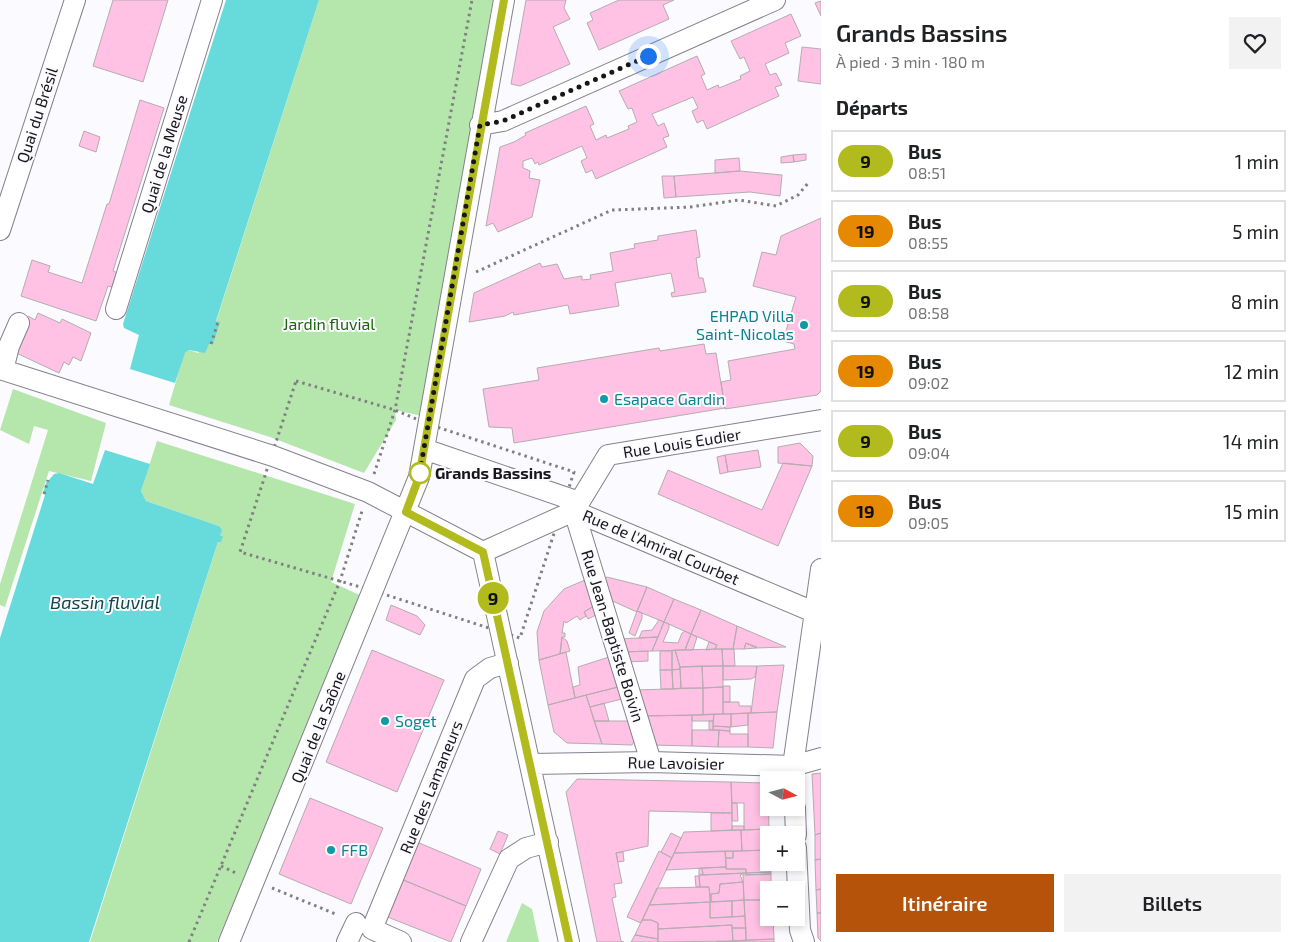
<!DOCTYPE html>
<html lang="fr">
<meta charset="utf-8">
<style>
:root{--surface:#fff;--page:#f2f2f2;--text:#202124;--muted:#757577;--line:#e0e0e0;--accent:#b45309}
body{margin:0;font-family:"Exo 2",sans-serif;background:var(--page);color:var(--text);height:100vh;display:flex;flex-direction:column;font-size:19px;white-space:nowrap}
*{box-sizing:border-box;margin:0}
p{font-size:16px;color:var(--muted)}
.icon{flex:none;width:28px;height:28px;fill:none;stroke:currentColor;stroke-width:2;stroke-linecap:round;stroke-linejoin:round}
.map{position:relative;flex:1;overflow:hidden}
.side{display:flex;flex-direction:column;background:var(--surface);width:475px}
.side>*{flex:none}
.badge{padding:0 10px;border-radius:16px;font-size:18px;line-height:32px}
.needle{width:32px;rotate:97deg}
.buttons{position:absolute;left:760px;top:771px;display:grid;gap:10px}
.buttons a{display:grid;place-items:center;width:45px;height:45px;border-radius:0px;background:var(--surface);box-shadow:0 2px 8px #0003;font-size:25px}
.you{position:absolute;width:25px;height:25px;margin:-12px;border:4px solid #fff;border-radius:50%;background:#1a73e8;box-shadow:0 0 0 8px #1a73e833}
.map>.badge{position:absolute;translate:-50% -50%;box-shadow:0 0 0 2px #fff}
h2{padding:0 15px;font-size:19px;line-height:45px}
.round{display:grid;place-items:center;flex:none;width:52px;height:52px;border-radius:0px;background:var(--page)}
.overview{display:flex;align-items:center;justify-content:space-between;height:85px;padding:0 15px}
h1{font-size:24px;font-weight:600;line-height:38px}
.primary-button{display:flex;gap:10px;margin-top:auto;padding:10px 15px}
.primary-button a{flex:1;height:58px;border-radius:0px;background:var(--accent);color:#fff;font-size:20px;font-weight:600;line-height:58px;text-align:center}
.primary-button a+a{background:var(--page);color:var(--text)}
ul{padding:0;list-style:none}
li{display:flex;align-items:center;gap:15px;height:62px;margin:0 10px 8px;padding:0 5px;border:2px solid var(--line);border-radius:0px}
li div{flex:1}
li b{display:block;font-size:19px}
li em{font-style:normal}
li .badge{min-width:55px;font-weight:700;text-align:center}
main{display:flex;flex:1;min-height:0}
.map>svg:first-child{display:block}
</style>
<main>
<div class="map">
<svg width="821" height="942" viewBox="0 0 821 942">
<rect width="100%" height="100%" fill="#fbfafe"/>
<path fill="#b5e6ab" d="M319,0H493L422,416L395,410L396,420L364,473L270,437L169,405L184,354L189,350L198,353L209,344Z
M13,389L106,423L91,481L49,471L5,607L0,605V584L48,430L34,426L29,444L0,430Z
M157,441L355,504L331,582L362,596L217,942H90L220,536L219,526L146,501L141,491Z
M522,903L532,909L539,942H506Z"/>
<path fill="#67dbdb" d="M226,0H319L216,321L220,322L213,344H209L205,353L189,350L185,353L175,383L130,369L139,335L124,328L123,324Z
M105,450L150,464L141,491L146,501L219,526L222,530L220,536H223L221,542H218L89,942H0V638L45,495L43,493L47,480H49L54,474L59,473L93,484Z"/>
<path fill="#ffc1e4" stroke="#b5acb1" d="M113,0H168L143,82L93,66Z
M526,0H566L564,8L570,19L553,27L570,64L520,86L511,84Z
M619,0H674L663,5L669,19L599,50L587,23L593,20L590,13Z
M821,1V16L815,3Z
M791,14L801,36L785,43L789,53L765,64L770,75L776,73L782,85L775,87L779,96L707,129L703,120L697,123L692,111L698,108L693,97L652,114L658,126L664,123L669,136L663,138L667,147L596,179L592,170L586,173L581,161L587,158L582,146L539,165L538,162L535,164L532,158L523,161V168L530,171L529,178L540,180L532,217L498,232L493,223L486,226L500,147L514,142L526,135L525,133L586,106L594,124L590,126L596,140L606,135L607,138L629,129L628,126L637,122L632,108L628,109L619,91L697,56L705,74L701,76L707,90L718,85L719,88L741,79L740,76L750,71L744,57L740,59L731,41Z
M802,47L821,49V84L798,81Z
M140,100L164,108L113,271L120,274L115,288L108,286L96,321L21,296L32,260L50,266L48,272L82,283L107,204H109Z
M84,131L100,137L96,152L79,146Z
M806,154V160L794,162L793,155Z
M793,155L794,162L781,163V157Z
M739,158L740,171L715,173V160Z
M740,171L782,175L780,196L750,192L676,197L674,176Z
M662,176H674L676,197L664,198Z
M821,218V391L817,395L725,409L721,382L731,380L728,361L795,349L794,344L783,341L796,297L753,286L762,252L776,255L781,236Z
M696,230L700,257L696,258L699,278H703L706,292L672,297L671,293L675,292L671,273L615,283L619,306L570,314L568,305L514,315L513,312L505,316L469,322L474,293L540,263L542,267L557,264L564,279L582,276V280L591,279L590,275L613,271L610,253L635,248L634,244L658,240V236Z
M38,313L60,323L62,319L91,333L81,361L73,357L69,365L64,362L59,373L12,351L28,316L35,320Z
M704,344L706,354L716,353L725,408L514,443L512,428L489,427L483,389L539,380L537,368L659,348L660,351Z
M800,443L813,456L812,466L778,463V447Z
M758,450L761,467L728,472L725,455Z
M725,455L728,472L720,474L717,457Z
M783,463L812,466L778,546L658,494L668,470L762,510Z
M607,577L647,587L637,612L608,599L601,581Z
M585,580L594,606L584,612L586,616L580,620L577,616L566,623L564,621L562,633H565V637H562L560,654L539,660L537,632L544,611L564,589Z
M647,587L674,599L664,622L637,611Z
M674,599L701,610L691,634L664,622Z
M391,605L417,616L425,625L420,635L386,620Z
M594,606L596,615L588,619L584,612Z
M701,610L737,626L733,649H715L717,645L691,634Z
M637,611L642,613V618L635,636L629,633Z
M659,620L664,622L658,637L639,638L642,631L652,630Z
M664,622L669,624V628L663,642L678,643L682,633L685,631L691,634L685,650L652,651Z
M737,626L786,647L756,648L746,643L744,649H733Z
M691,634L697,637L693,650H685Z
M562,637L567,641L570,651L560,654Z
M658,637L652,651L623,652L619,639Z
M709,642L717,645L715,649L706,650Z
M746,643L757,647L756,648L744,649Z
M722,649L723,666L680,667L675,650Z
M722,649H734L735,666H723Z
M372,650L444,680L397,792L326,762Z
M675,650L680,667V669L672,670V651Z
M648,651V661L626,662L623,652Z
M660,651H672V670H660Z
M566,652L575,698L548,705L539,660Z
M609,657L618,687L575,698L573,687L580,685L578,667Z
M784,665L777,712L751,713L757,666Z
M702,666H723V687L703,688Z
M702,666L703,688H681L680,667Z
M723,666H757L755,677L751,679L723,680Z
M680,669L681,688L673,689L672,670Z
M660,670H672L673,689H661Z
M723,686H730V702H723Z
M618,687L622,699L590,707L586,695Z
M723,687V714L703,715V688Z
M703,688V715L643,716L635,690Z
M586,695L602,744L567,743L554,732L548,705Z
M723,702H739V706H751V713L723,714Z
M604,703L609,721H594L590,707Z
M777,712L773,748L748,747V713Z
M748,713V725L731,727V714Z
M714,714L713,721H692V715Z
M714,714H731V727L713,726Z
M692,715V746L652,745L643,716Z
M594,721H629L635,740L632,745L602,744Z
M709,721H713V730H709Z
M713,726L730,727V731L713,730Z
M692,730H719L718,747L692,746Z
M719,730L730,731V734H748V747H718Z
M821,773V833L815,835L812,774Z
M577,779L731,782L732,813L649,811L648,846L616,853L622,883L614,884L616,897L612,898L621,941L624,942H597L566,792Z
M731,782L764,783L768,787L769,829L744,830V803H732Z
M310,798L383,828L351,904L279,874Z
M732,803H737L738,821H732Z
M711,813H732V830L711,831Z
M732,826H744V830H732Z
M769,829V850L742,851L741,830Z
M741,830L742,851L674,853L684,832Z
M498,831L508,835L500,854L490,849Z
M671,833L681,838L672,858L661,852Z
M821,833V859L815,860V835Z
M417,842L481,869L466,906L401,879Z
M769,850L771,872L746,873V869H726V858H733V851Z
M659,851L672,858L641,923L627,917Z
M725,851L726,867L666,870L674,853Z
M725,851H733V858H726Z
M623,852L624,861L618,862L616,853Z
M821,859V889L816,890L815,860Z
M726,867V869H746V873L703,875L702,868Z
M699,868H702L703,875H699Z
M771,872V874L746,875V873Z
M746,873L740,875L743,882L720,884L719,893L711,894V902L709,887H700L699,875Z
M771,874V890H769V900H744L743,875Z
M695,876H699L700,887H696Z
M401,879L466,906L451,942L385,916Z
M743,882L744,900L711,902V894L719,893L720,884Z
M709,887L710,902L649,905L657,888Z
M821,889V913H817L816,890Z
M744,900H769V918H773L774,939L746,940Z
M744,900L745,916L732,917V901Z
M732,901V917L710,918V902Z
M710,902V918L745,916L746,928H732V925L658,929V923L651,920H642L649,905Z
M817,913H821V941L818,938Z
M642,920H651L658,923V939L635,935Z
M732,925L733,941L658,942V929Z
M732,928H746V940L733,941Z
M635,935L658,939V942H631Z
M774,939V942H716Z"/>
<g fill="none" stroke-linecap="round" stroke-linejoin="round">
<defs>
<path id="minor" d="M480,125L503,121L775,0
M0,230L75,0
M116,309L212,0
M0,369L273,456L368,492L483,552
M3,370L9,346L19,323
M424,449L579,502
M483,552L569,942
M483,552L574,511L821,615
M651,762L574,511L608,455L821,420
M531,764L651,762L793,766L821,758
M793,780V766L821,569
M795,808L796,835
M796,848L800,930L804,942
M229,942L419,477L504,0
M347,942L356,923
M401,942L372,929L475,679L490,668L508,663
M471,942L509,859L526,848L548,842"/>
</defs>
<use href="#minor" stroke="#83828b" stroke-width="22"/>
<path stroke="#808083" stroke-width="3" stroke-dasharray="2.5 4" stroke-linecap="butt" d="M476,272L612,210L690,207L739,200L776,206L798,195L809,182
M211,344L218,322
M296,381L395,410L428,424L574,472L520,638L374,591L240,552Z
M374,474L395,410L472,0
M44,494L48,480
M221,866L236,873
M272,888L338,915
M189,942L340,581L362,511"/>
<use href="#minor" stroke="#fff" stroke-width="20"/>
</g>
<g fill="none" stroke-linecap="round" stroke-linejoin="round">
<defs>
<path id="line" d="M504,0L419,477L406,512L483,552L569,942"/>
</defs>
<use href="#line" stroke="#fff" stroke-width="11"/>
<use href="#line" stroke="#b2bb1e" stroke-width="8"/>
<path stroke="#17171a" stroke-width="5" stroke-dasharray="0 9" d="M420,473L419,477L480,125L503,121L648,56"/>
</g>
<g fill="#0f9aa8" stroke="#fbfafe" stroke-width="2">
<circle cx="804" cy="325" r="5"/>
<circle cx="604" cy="399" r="5"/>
<circle cx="385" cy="721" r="5"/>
<circle cx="331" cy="850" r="5"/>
</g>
<circle fill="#fff" stroke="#b2bb1e" stroke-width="2.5" cx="420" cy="473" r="10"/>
<g text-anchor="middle" stroke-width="4" stroke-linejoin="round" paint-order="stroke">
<g font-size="16" fill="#17171a" stroke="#fbfafe">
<text transform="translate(37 115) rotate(-72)" y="6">Quai du Brésil</text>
<text transform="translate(164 154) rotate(-73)" y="6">Quai de la Meuse</text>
<text transform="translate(682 443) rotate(-9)" y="6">Rue Louis Eudier</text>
<text transform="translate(661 547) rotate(23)" y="6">Rue de l'Amiral Courbet</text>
<text transform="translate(613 636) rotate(73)" y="6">Rue Jean-Baptiste Boivin</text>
<text transform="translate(318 727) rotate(-68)" y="6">Quai de la Saône</text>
<text transform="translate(676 763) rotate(1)" y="6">Rue Lavoisier</text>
<text transform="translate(431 787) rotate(-68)" y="6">Rue des Lamaneurs</text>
</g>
<g font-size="16" fill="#0d838f" stroke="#fbfafe" text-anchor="start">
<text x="794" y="322" text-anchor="end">EHPAD Villa<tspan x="794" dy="18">Saint-Nicolas</tspan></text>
<text x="614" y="405">Esapace Gardin</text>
<text x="395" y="727">Soget</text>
<text x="341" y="856">FFB</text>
</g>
<g font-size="16" fill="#1d640d" stroke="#fbfafe">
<text x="329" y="330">Jardin fluvial</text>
</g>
<g font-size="16" font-weight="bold" fill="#17171a" stroke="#fbfafe" text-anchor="start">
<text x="435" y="479">Grands Bassins</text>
</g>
<g font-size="18" font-style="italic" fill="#114646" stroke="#fbfafe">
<text x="105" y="609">Bassin fluvial</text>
</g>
</g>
</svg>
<div class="buttons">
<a><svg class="needle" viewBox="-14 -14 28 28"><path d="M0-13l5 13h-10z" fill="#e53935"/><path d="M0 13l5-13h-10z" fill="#757577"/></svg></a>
<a>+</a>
<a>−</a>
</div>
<div class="you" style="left:648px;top:56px"></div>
<b class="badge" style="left:493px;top:598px;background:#b2bb1e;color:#111">9</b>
</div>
<section class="side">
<div class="overview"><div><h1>Grands Bassins</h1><p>À pied · 3 min · 180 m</p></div><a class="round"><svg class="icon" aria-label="heart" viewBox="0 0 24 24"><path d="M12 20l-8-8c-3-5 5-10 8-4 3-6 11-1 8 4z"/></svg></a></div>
<h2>Départs</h2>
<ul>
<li><span class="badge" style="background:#b2bb1e;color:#111">9</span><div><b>Bus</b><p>08:51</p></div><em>1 min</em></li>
<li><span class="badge" style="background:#e68800;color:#111">19</span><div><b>Bus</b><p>08:55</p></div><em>5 min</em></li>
<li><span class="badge" style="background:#b2bb1e;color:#111">9</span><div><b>Bus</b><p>08:58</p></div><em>8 min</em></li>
<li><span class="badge" style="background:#e68800;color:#111">19</span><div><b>Bus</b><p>09:02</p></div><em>12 min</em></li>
<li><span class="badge" style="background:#b2bb1e;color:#111">9</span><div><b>Bus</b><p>09:04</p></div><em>14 min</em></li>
<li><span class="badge" style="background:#e68800;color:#111">19</span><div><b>Bus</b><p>09:05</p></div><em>15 min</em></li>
</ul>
<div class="primary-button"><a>Itinéraire</a><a>Billets</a></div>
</section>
</main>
